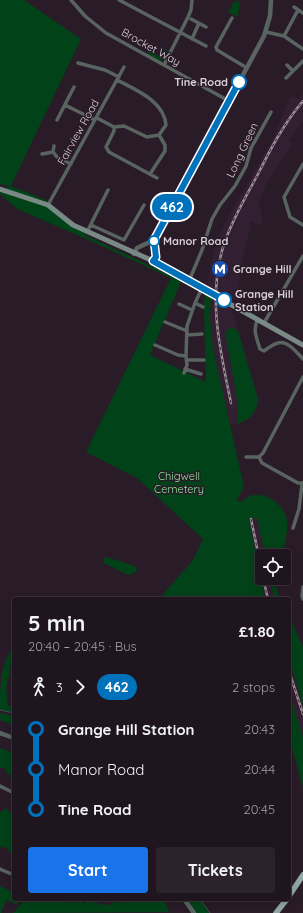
<!DOCTYPE html>
<meta charset="utf-8">
<style>
:root{--surface:#1f151e;--page:#2c222b;--text:#f1f3f6;--muted:#a19fa4;--line:#3c343c;--accent:#1a73e8}
body{margin:0;font-family:Quicksand,sans-serif;background:var(--page);color:var(--text);height:100vh;display:flex;flex-direction:column;font-size:15px;white-space:nowrap}
*{box-sizing:border-box;margin:0}
p{font-size:13px;color:var(--muted)}
.icon{flex:none;width:22px;height:22px;fill:none;stroke:currentColor;stroke-width:2;stroke-linecap:round;stroke-linejoin:round}
.map{position:relative;flex:1;overflow:hidden}
.side{position:absolute;left:12px;top:597px;width:279px;height:304px;display:flex;flex-direction:column;background:var(--surface);border-radius:4px;box-shadow:0 2px 10px #0003,0 0 0 1px var(--line)}
.side>*{flex:none}
.badge{padding:0 8px;border-radius:13px;font-size:14px;line-height:26px}
.buttons{position:absolute;left:255px;top:549px;display:grid;gap:8px}
.buttons a{display:grid;place-items:center;width:36px;height:36px;border-radius:4px;background:var(--surface);box-shadow:0 2px 10px #0003,0 0 0 1px var(--line);font-size:20px}
.map>.badge{position:absolute;translate:-50% -50%;box-shadow:0 0 0 2px #fff}
.legs{display:flex;align-items:center;gap:6px;height:44px;padding:0 16px;font-size:13px}
.legs p{margin-inline-start:auto}
.summary{display:flex;align-items:center;justify-content:space-between;height:68px;padding:0 16px}
h1{font-size:22px;font-weight:800;line-height:30px}
.primary-button{display:flex;gap:8px;margin-top:auto;padding:8px 16px}
.primary-button a{flex:1;height:46px;border-radius:4px;background:var(--accent);color:#fff;font-size:16px;font-weight:800;line-height:46px;text-align:center}
.primary-button a+a{background:var(--page);color:var(--text)}
ul{padding:0 16px;list-style:none}
li{display:flex;align-items:center;gap:14px;height:40px;font-size:15px}
li i{display:grid;place-items:center;width:6px;height:100%;margin:0 5px;background:currentColor}
li i::after{content:'';width:10px;height:10px;margin:-5px;border:3px solid;border-radius:50%;background:var(--surface)}
li p{margin-inline-start:auto}
li:first-child i{background:linear-gradient(#0000 50%,currentColor 0)}
li:last-child i{background:linear-gradient(currentColor 50%,#0000 0)}
.map>svg:first-child{display:block}
</style>
<div class="map">
<svg width="303" height="913" viewBox="0 0 303 913">
<rect width="100%" height="100%" fill="#291c28"/>
<path fill="#321f31" d="M303,93V121L289,140L293,143L267,182L259,201L262,217V225L250,221V230L244,251L238,292L235,299L230,301L225,296L213,291L207,287L211,263L217,242L223,226L271,143L289,99L293,96L299,99Z
M205,293L231,308L254,383L258,399L255,410L252,416L248,419L238,424H230L205,325L204,306Z
M255,495L262,496L274,500L285,512L287,521L282,556H262V578H279L276,588L281,599H253L238,505L249,496Z
M289,616L303,647V780L289,736Z"/>
<path fill="#024218" d="M0,0H24L81,39L11,186L46,200L66,222L86,233L85,235L170,275L181,282L150,355L206,382L204,306L205,293L211,297L210,318L213,348L244,487L237,500L240,502C245,499 249,496 254,495C269,493 286,507 287,522C288,533 284,545 283,556H265L257,518L249,520L265,599H159L193,560L203,539L137,478L86,452L171,278L89,240L17,209L0,194V191L10,186L0,184Z
M240,1L238,16H236L228,12L234,2Z
M165,49L168,50L163,59L160,61L146,54L149,50L158,56L162,50L164,51Z
M232,327L238,331L258,399C257,413 250,419 238,424L237,399L225,331Z
M106,557L135,566L137,570L134,573L128,575L104,563V558Z
M270,578H279L276,588L281,599H274Z
M289,616L303,647V705L289,659Z
M13,648L9,674L10,676L6,680L8,682L6,687L8,706L14,707V713L0,710C0,689 0,664 13,648Z
M289,693L303,737V787L289,737Z
M0,713L14,716V725L0,720Z
M0,748L14,753V780L10,778L11,775L5,772L6,769L3,767L0,768Z
M6,808L14,817V853L9,852L8,849L2,846L0,848V813Z
M0,886L14,893V899H21L17,905L6,900L1,913H0Z
M26,899H49L73,903L74,901L77,902L79,899L83,901V903L86,904V901L96,902V903H100V905L104,904L111,905V902L121,903V901L131,900V902L144,899H164L169,912L13,913Z
M187,899H196L202,901L209,913H196Z"/>
<g fill="none" stroke-linecap="round" stroke-linejoin="round">
<path stroke="#464c51" stroke-width="1" d="M0,710L14,713
M197,899L202,902L210,913"/>
<path stroke="#596461" stroke-width="3.5" d="M71,0L85,16L106,33L229,101
M119,0L206,46
M294,7L303,13
M232,18L216,47L217,50L247,68
M191,19L206,27
M266,32L284,36L303,49
M284,36L298,10
M192,39L199,23
M78,63L105,70L119,77
M164,65L188,17L191,10L192,0
M287,65L293,71
M286,78L303,61
M65,105L95,120
M97,118L114,127L124,126L147,137L159,135L166,125C164,101 136,90 117,80
M57,120L74,87
M114,127V131L106,147L109,152L157,178
M53,152L54,146
M42,154L53,152L57,157L71,164
M303,164L284,197L290,217L303,225
M150,174L165,151V145L159,135
M48,205L124,67
M91,225L124,240L144,205
M87,232L108,190
M189,281L202,250L212,219L220,205L235,186L246,166L251,148L271,112
M195,303L203,307
M179,304L192,310
M258,319C252,329 257,339 260,349L264,351C268,348 274,344 278,343C288,340 297,353 303,359
M165,322L187,331
M264,323L303,256
M187,335L202,334
M155,345L178,355L186,356
M187,360H204
M185,369L201,374
M184,373L187,365L186,356L187,326L195,303L202,288
M246,457H259L263,453L303,377
M259,457L262,463L298,483H303
M293,528L299,509L302,484
M303,587L302,596L303,599
M0,786L14,793
M0,869L14,875"/>
<path stroke="#596461" stroke-width="4.5" d="M134,254L137,248L154,240
M153,261L156,257L154,240L264,36L270,16L271,0
M0,733L14,738
M184,899L194,913"/>
<path stroke="#798a86" stroke-width="5" d="M0,189L48,205L73,225L153,261L303,345"/>
<path stroke="#92a8a2" stroke-width="5.5" d="M289,896L303,875
M276,913L287,899"/>
<defs>
<path id="rail" d="M231,403C220,350 207,297 224,244C232,220 245,198 257,176C270,150 284,123 303,101
M251,519L262,572
M263,578L268,599
M289,671L303,714"/>
</defs>
<use href="#rail" stroke="#9b909a" stroke-width="2.5"/>
<use href="#rail" stroke="#291c28" stroke-width="1" stroke-dasharray="3" stroke-linecap="butt"/>
</g>
<g fill="none" stroke-linecap="round" stroke-linejoin="round">
<defs>
<path id="line-1" d="M224,300L153,261L156,257L154,240L239,82"/>
</defs>
<use href="#line-1" stroke="#fff" stroke-width="9"/>
<use href="#line-1" stroke="#0072bc" stroke-width="6"/>
</g>
<defs>
<symbol id="metro-disc" viewBox="-11 -11 22 22"><circle r="9.5" fill="#1a4fb4" stroke="#291c28"/><path d="M-5.5 5V-5H-3L0 0L3-5H5.5V5H3V-.5L0 4L-3-.5V5Z" fill="#fff"/></symbol>
</defs>
<g fill-rule="evenodd">
<use href="#metro-disc" x="210" y="259" width="20" height="20"/>
</g>
<g fill="#fff" stroke="#0072bc" stroke-width="2">
<circle cx="239" cy="82" r="7"/>
<circle cx="154" cy="241" r="5"/>
<circle cx="224" cy="300" r="7"/>
</g>
<g text-anchor="middle" stroke-width="3" stroke-linejoin="round" paint-order="stroke">
<g font-size="11" fill="#d8ced7" stroke="#291c28">
<text transform="translate(151 47) rotate(29)" y="4">Brocket Way</text>
<text transform="translate(78 132) rotate(-61)" y="4">Fairview Road</text>
<text transform="translate(242 150) rotate(-65)" y="4">Long Green</text>
</g>
<g font-size="11" font-weight="bold" fill="#d8ced7" stroke="#291c28" text-anchor="start">
<text x="228" y="86" text-anchor="end">Tine Road</text>
<text x="163" y="245">Manor Road</text>
<text x="235" y="298">Grange Hill<tspan x="235" dy="13">Station</tspan></text>
</g>
<g font-size="11" font-weight="bold" fill="#d8ced7" stroke="#291c28" text-anchor="start">
<text x="233" y="273">Grange Hill</text>
</g>
<g font-size="11" fill="#8de59c" stroke="#291c28">
<text x="179" y="480">Chigwell<tspan x="179" dy="13">Cemetery</tspan></text>
</g>
</g>
</svg>
<div class="buttons">
<a><svg class="icon" aria-label="locate" viewBox="0 0 24 24"><circle cx="12" cy="12" r="6"/><path d="M12 2v4M12 18v4M2 12h4M18 12h4"/></svg></a>
</div>
<b class="badge" style="left:172px;top:207px;background:#0072bc;color:#fff">462</b>
<section class="side">
<div class="summary"><div><h1>5 min</h1><p>20:40 – 20:45 · Bus</p></div><b>£1.80</b></div>
<div class="legs"><svg class="icon" aria-label="walk" viewBox="0 0 24 24"><circle cx="13" cy="4" r="2"/><path d="M13 8l-2 6 4 7M11 14l-3 7M7 12l3-4h3l4 4"/></svg>3<svg class="icon" aria-label="forward" viewBox="0 0 24 24"><path d="M9 5l7 7-7 7"/></svg><b class="badge" style="background:#0072bc;color:#fff">462</b><p>2 stops</p></div>
<ul>
<li><i style="color:#0072bc"></i><b>Grange Hill Station</b><p>20:43</p></li>
<li><i style="color:#0072bc"></i><span>Manor Road</span><p>20:44</p></li>
<li><i style="color:#0072bc"></i><b>Tine Road</b><p>20:45</p></li>
</ul>
<div class="primary-button"><a>Start</a><a>Tickets</a></div>
</section>
</div>
